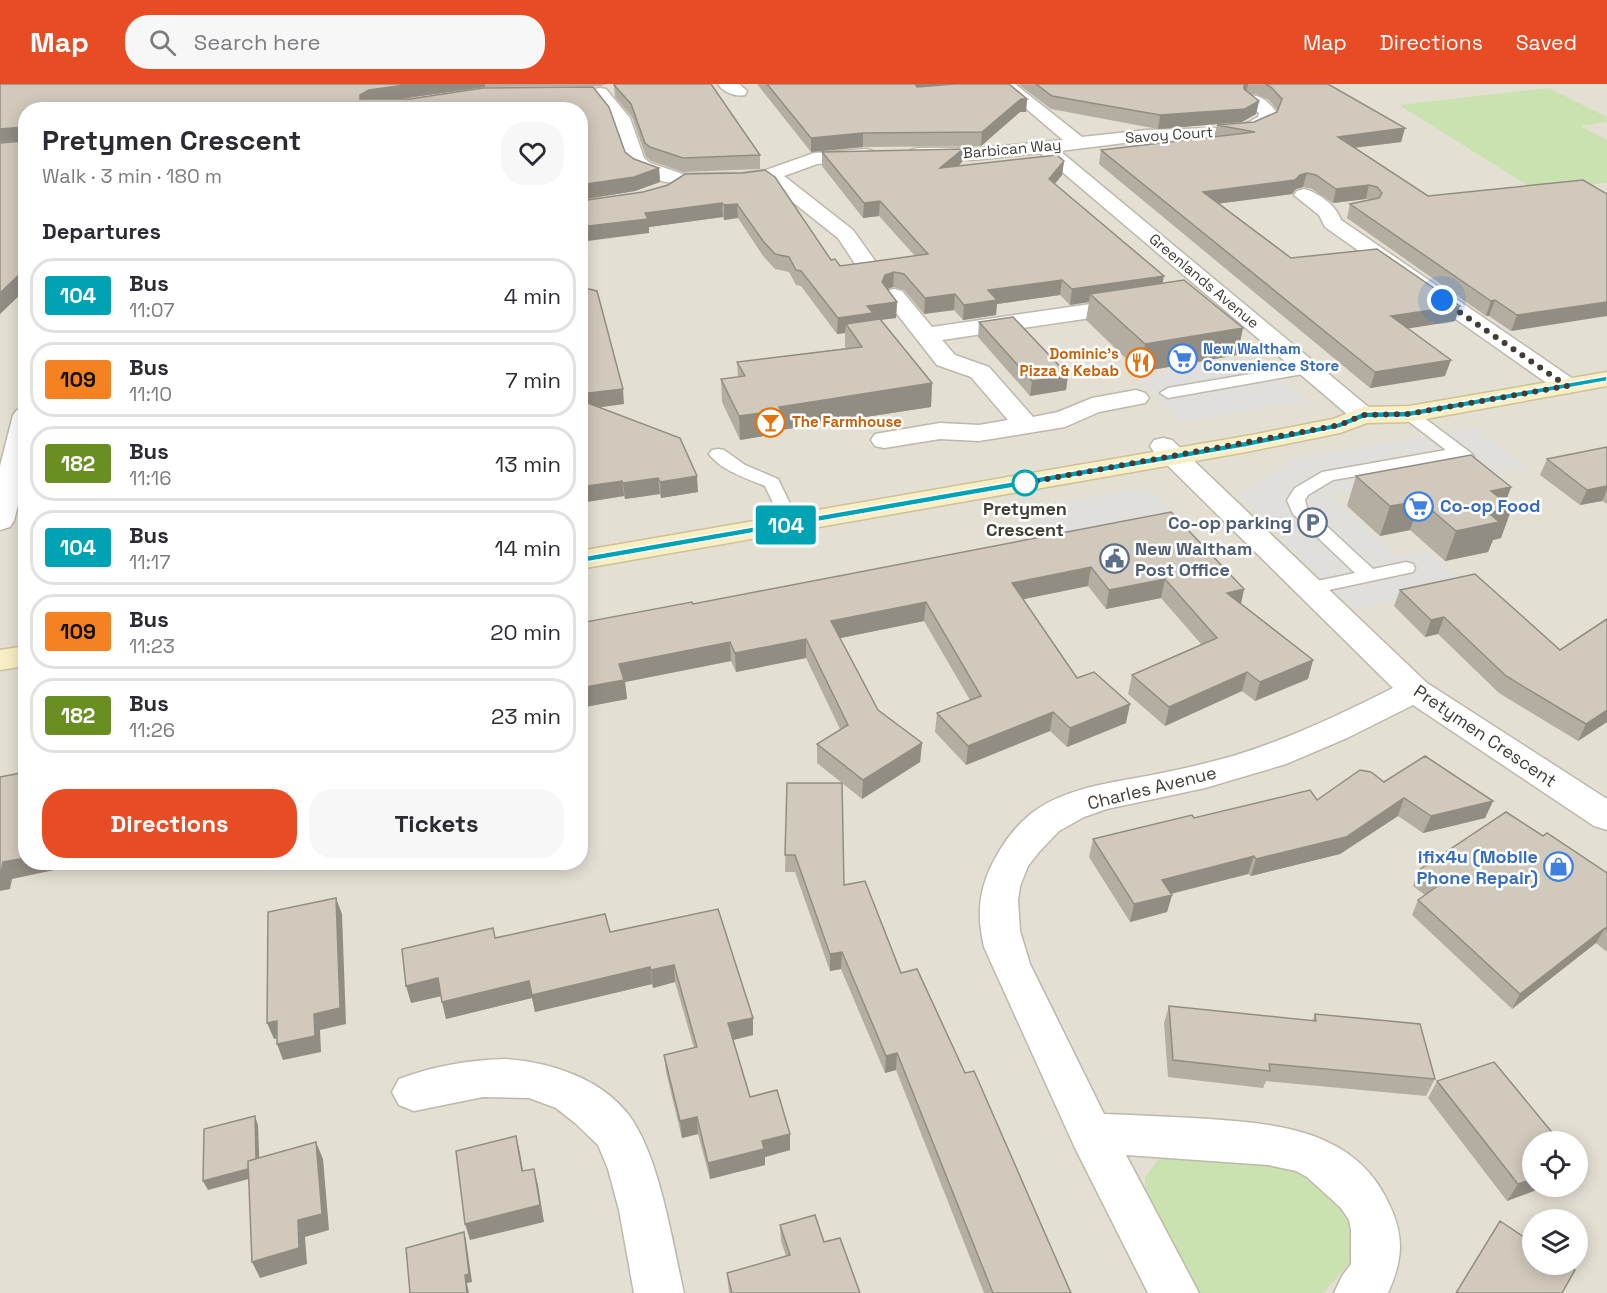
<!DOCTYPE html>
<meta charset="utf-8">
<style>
:root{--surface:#fff;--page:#f7f7f7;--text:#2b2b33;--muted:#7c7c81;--line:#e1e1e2;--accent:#e74c25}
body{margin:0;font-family:"Space Grotesk",sans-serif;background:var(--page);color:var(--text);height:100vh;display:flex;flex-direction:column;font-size:22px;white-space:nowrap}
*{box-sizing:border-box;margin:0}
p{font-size:20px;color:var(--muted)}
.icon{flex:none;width:33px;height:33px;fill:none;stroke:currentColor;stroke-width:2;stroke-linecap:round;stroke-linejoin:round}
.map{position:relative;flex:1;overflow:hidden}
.details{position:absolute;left:18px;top:18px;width:570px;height:768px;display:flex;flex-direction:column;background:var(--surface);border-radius:24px;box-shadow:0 3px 15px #0003}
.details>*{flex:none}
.badge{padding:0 12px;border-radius:4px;font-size:21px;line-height:39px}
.tools{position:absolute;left:1522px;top:1047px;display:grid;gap:12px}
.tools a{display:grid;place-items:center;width:66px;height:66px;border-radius:50%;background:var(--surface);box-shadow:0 3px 15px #0003;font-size:30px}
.you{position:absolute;width:30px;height:30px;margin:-15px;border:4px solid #fff;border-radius:50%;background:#1a73e8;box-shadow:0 0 0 9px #1a73e833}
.map>.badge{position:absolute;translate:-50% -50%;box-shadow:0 0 0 3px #fff}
h2{padding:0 24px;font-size:22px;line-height:54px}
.round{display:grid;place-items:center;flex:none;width:63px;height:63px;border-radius:24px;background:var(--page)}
.headline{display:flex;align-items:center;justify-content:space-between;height:102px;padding:0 24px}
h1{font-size:28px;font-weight:700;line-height:45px}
.button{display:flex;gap:12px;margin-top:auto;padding:12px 24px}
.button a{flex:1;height:69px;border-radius:24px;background:var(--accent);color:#fff;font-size:24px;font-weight:700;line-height:69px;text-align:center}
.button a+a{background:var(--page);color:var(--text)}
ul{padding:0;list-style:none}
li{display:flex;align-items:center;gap:18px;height:75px;margin:0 12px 9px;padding:0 12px;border:3px solid var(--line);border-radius:24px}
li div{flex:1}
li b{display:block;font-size:22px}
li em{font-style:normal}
li .badge{min-width:66px;font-weight:700;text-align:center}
header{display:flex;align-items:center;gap:36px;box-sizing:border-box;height:84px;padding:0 30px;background:var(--accent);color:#fff}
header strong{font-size:28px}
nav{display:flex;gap:33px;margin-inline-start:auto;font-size:21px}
.search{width:420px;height:54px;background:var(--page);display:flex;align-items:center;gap:15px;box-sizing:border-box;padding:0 21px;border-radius:24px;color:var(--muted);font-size:22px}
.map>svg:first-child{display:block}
</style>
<header>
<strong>Map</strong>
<div class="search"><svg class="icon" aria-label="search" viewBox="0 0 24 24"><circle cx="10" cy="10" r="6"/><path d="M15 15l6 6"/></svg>Search here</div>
<nav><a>Map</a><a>Directions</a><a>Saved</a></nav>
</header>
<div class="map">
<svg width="1607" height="1209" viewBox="0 0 1607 1209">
<rect width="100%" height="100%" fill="#f0ede4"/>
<path fill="#e4dfd3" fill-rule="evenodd" d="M0,0H1607V1209H0ZM26,26H580V778H26ZM1533,1058H1578V1102H1533ZM1533,1136H1578V1180H1533Z"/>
<path fill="#c9e2b0" d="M1549,4L1607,33V38L1580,42L1607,56V99L1535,106L1399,21Z
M1183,1071L1280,1079L1345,1111L1360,1156L1347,1182L1323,1209H1199L1145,1108V1094L1158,1076Z"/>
<path fill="#e1dfdc" d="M1260,274L1308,317L1180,338L1137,293Z
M1475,344L1528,384L1432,403L1421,394L1330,410L1396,472L1427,466L1468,504L1353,525L1238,412L1295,374Z
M1147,402L1181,440L1060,464L1029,424Z"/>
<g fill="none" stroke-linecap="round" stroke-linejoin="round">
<defs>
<path id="service" d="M1309,280L1317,285L1314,288L1168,314L1160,309L1168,304Z
M1409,325L1415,327L1471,369L1474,373L1471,377L1465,378L1456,375L1333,396L1308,411L1305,416L1307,424L1373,485L1406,478L1413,480L1415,484L1413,488L1310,510L1303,508L1300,504L1303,500L1355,489L1293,430L1287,416L1295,404L1322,388L1446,366L1403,333L1401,330L1403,327Z
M718,365L724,366L745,381L778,395L800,440L797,444H785L765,402C746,394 722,387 709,370L712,366Z"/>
<path id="minor" d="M718,0H739L747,7L745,11C735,13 723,8 718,0Z
M997,0H1015L1082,53L1147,46L1220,44L1247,39L1258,33L1259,29L1243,16L1246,12C1260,9 1269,18 1277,29L1272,40L1260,46L1220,55L1132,58L1060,67L1372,326L1376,331L1372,336L1363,339L1354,336L1040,69L973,76L911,74L909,70L911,66L918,64H982L1063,56Z
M600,4L606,5L630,34L644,74L650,79L683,90L743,89L766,86L814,69L866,65L873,67L875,71L873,75L817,80L784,92L853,146L878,181L875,186L867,187L859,186L838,154L766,97C733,102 649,109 627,78C618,66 620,48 612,34C607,25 598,18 591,9L594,5Z
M1304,105C1319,109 1336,121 1341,136L1576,297L1579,302L1576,307L1567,309L1558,307L1325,143L1319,131L1294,111L1297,107Z
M894,205L902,207L932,243L1132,214L1140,216L1143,221L1140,226L1132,228L942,256L955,271L989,283L1033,333L1058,328L1092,314L1136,306L1145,309L1149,314L1145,319L1099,328L1065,343L979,357L940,355L884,364L875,362L871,356L875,350L940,339L979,341L1008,336L971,293L937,281L883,212L886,207Z
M26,323V389L14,437L10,443L0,446V382L13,331L17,326Z
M1163,354L1172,356L1427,599L1607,715V746L1594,742L1413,621L1347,654L1286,680L1205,704L1107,725L1084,733L1059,747L1039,768L1028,782L1020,802L1018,816L1020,847L1030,880L1104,1030C1139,1031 1174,1033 1209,1035C1281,1040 1357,1047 1390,1122C1405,1155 1402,1177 1388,1209H1334L1342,1192L1351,1180V1146L1349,1136L1341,1124L1307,1093L1296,1087L1268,1081L1126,1071L1199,1209H1148L1075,1064L984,863C976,829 979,802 997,771C1007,753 1022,735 1039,724C1073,702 1118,698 1157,690C1183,685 1208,679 1233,672C1289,655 1341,630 1393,604L1154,368L1150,362L1154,356Z
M506,975C550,978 600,994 628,1030C660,1072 672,1158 684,1209H634L619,1126L608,1085L598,1061L575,1039L556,1024L529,1014L483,1013L414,1027L399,1021L392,1008L399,995C433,982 470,976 506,975Z"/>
<path id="secondary" d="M1607,288V302L1409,338L1367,339L1340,349L1246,368L580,485V467L1246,352L1333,335L1363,323L1409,322Z
M26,562V582L0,586V566Z"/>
</defs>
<use href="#service" stroke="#beb8ab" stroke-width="3"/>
<use href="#minor" stroke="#beb8ab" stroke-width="3"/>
<use href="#secondary" stroke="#cdc197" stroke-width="3"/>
<use href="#service" fill="#fff" fill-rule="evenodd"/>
<use href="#minor" fill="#fff" fill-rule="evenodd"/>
<use href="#secondary" fill="#f9efc5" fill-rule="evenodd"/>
</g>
<path fill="#b4ada1" d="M0,0H608L600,2L485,3L398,15H410L483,4L593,3L609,23L625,68L634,75L659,84L660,98L635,107L580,116V26H26V205L0,230V59L23,57L0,58Z
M757,0H948L920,3L1027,15L1026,28H1020L981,62L863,63L811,68Z
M1018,0H1328L1405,44L1401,58L1354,64L1428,112L1583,96L1511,247L1489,232H1486L1347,134L1350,120L1370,116L1366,115L1333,119L1312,105L1303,103L1296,105L1292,110L1219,119L1291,174L1455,237L1408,244L1445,292L1370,304L1099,80L1101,66L1214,53L1217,41L1254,38L1277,28V26L1269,16L1256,10H1250L1259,17L1256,30L1242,38L1158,45L1051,25Z
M614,1L760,71V85L683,88L651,77L646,73L632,33L615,13Z
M822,68L962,78L958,83L1064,77L1062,91L1055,100L1163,199L1243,244L1237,271L1140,288L1086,236L1089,218L1070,221L1060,211L997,220L996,231L963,236L954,226L924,230L904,206L893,203L887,205L897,218L896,234L881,236L932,299L931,323L781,346V349L740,356L722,318L721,295L738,293L737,278L846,264L845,263V249L837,250L801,202L796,201L789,188L775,185L763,172L738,134L724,136L723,133L649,143V149L643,108L743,89L831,176L840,182L915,172L879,132L863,134L822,82Z
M580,203L624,320L600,323L698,408L661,414L660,410L625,415L624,412L580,419Z
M979,238L1068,291L1066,306L1030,312L978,253Z
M1607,363V420L1602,417L1580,421L1540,391L1547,375Z
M1356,392L1511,403L1505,419L1501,454L1493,456L1488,468L1445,477L1410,446L1380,452L1347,422Z
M1171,428L1244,505L1241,520L1313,576L1308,595L1255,617L1242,607L1165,642L1128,610L1132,591L1201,560L1161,514L1106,525L1088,502L1023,515L1077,594L1126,639L1067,663L1050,647L966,681L935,648L937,629L970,616L924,537L840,554L878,626L922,659L920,678L862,715L817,679V660L840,645L806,574L736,588L731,577L625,598L627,615L580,624V539L693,520Z
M1400,506L1560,566L1607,535V638L1578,657L1499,609L1438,550L1425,553L1394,522Z
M1384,698L1493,717L1485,734L1423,749L1398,732L1340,770L1251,792L1248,790L1171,810L1172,811L1167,828L1130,838L1089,773L1093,755L1194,734L1317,716Z
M787,699L844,801L965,989L1071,1209H984L896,986L885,989L841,885L830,887L795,788H785Z
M1543,752L1607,789V868L1596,859L1512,925L1412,831L1418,816L1425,811L1413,802L1419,786Z
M718,825L753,951L733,956L750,1013L790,1066L765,1073V1081L710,1095L698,1050L682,1054L666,988L664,971L694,964L675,898L653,904L652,900L535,928L532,914L446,935L441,912L411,919L495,854L610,848Z
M1169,922L1312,937L1315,930L1435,995L1426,1012L1266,997L1263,1004L1168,993L1164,939Z
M1437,997L1533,1102L1507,1117L1428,1014Z
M780,1141L824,1158L860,1209H729L727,1189L786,1172L781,1157Z"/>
<path fill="#928d83" d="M412,0H485V3L372,19L360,15V11L369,6Z
M913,0H948L917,4Z
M1246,0H1248L1246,10L1244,2Z
M1021,15H1027L1026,28H1020L981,62L982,48Z
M1259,17L1256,30L1242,38L1158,45L1160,31Z
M180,19L182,26H113Z
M23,43L26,57L0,58V45Z
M1405,44L1401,58L1335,66L1338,53Z
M863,49V63L811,68V54Z
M963,65L962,78L939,98L940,84Z
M1064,77L1062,91L1047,109L1049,95Z
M659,84L660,98L635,107L580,116V101Z
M1307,89L1303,103L1296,105L1292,110L1201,122L1203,108Z
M1369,101L1366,115L1333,119L1336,105Z
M880,117L879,132L863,134L864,119Z
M722,119L723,133L649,143V149L580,158V143L645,129Z
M737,120L738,134L724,136V121Z
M26,184V205L0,230V209Z
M894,188L893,203L884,206L882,198L885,191Z
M1164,192L1161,207L1090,210L1089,218L1070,221L1072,205Z
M1062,196L1060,211L997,220L996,231L963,236L964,221L988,206Z
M955,210L954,226L924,230L925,214Z
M1495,216L1489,232H1486L1491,217Z
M897,218L896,234L846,240L845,249L837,250L838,234L867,222Z
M1607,218V232L1511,247L1517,231Z
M1460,222L1455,237L1387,248L1391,232Z
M1243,244L1237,271L1140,288L1145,260Z
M1451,276L1445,292L1370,304L1375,288Z
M1068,291L1066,306L1030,312L1032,297Z
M932,299L931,323L781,346V349L740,356L739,332L779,323Z
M623,305L624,320L580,326V310Z
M697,392L698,408L661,414L660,398Z
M658,394L660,410L625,415L623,399Z
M622,397L624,412L580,419V403Z
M1607,402V406L1602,417L1580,421L1587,406Z
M1511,403L1502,427L1512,424L1501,454L1493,456L1488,468L1445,477L1456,447L1491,407Z
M1421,417L1410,446L1380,452L1390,422Z
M1091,483L1088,502L1010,518L1012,499Z
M1165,495L1161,514L1106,525L1109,506Z
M1244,505L1240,524L1227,509Z
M926,518L924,537L831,556V537Z
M1444,533L1438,550L1425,553L1431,536Z
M806,555V574L736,588L735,569Z
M730,558L731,577L625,598L627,615L580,624V604L619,580Z
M1313,576L1308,595L1255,617L1260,598Z
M1247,588L1242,607L1165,642L1169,623Z
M1130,620L1126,639L1067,663L1070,644Z
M1607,626V638L1578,657L1586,640Z
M1053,628L1050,647L966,681L968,662Z
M922,659L920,678L862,715L863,696Z
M1404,714L1398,732L1340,770L1251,792L1256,775Z
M1493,717L1485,734L1423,749L1431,732Z
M1254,772L1248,790L1158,813L1162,796Z
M26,774V778H92L12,795L10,805L0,807V789L3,778Z
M1172,811L1167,828L1130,838L1134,820Z
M336,814L342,830L346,940L320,946L321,968L283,976L277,960Z
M1605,844L1596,859L1512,925L1520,910Z
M842,868L841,885L830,887V870Z
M674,881L675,898L653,904L651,886Z
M650,883L652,900L535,928L532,914L446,935L442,918L529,897Z
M438,894L442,912L411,919L406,902Z
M753,934V951L729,957L728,939Z
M277,937L283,953L274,955L267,939Z
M897,969L896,986L885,989L886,972Z
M255,1032L258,1041L260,1092L208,1106L203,1097Z
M697,1033L698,1050L682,1054L680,1037Z
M790,1050V1066L765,1073V1081L710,1095L708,1079L762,1057Z
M516,1052L520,1069L526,1104L522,1087Z
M316,1058L323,1075L329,1146L305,1153L307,1180L260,1194L252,1178L298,1136Z
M534,1085L538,1101L544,1138L470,1156L465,1140Z
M1533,1095V1102H1547L1507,1117L1518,1100Z
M464,1148L466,1156L472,1198L467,1199L469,1209H467L465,1191Z"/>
<path fill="#d1c9bb" stroke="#928d83" stroke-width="1.5" d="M0,0H412L369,6L360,11V15H410L483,4L593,3L609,23L625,68L634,75L659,84L634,93L580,101V26H180V19L113,26H26V184L0,209V59L23,57V43L0,45Z
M617,0H711L760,71L683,74L650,63L645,59L631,20L614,1Z
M767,0H915L917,3L955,0H1009L1027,15H1021L982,48L863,49L811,54Z
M1036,0H1246L1244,2V5L1259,17L1245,25L1160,31L1052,12Z
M1265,0H1328L1405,44L1338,53L1428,112L1583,96L1607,110V218L1517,231L1495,216L1491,217L1350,120L1379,114L1382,109L1377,103L1369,101L1336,105L1316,91L1307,89L1300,91L1295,96L1203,108L1291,174L1377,165L1460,222L1391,232L1451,276L1375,288L1101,66L1255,48L1217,41L1254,38L1277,28L1282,15L1271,3Z
M963,65L940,84L1057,71L1064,77L1049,95L1164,192L1072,205L1062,196L988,206L997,216L964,221L955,210L925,214L904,190L894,188L885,191L882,198L897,218L867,222L873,229L838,234L801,187L796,186L789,173L775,170L763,157L737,120L724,121L722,119L645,129L648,135L580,143V117L643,108L668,101L685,90L743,89L765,86L775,93L831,176L835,175L840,182L928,170L880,117L864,119L822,68Z
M1184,196L1243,244L1145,260L1090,210Z
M580,203L597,207L623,305L580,310Z
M1013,233L1068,291L1032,297L979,238Z
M880,235L932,299L779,323L781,326L739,332L721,295L745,292L737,278L862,263L846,240Z
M580,316L680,354L697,392L660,398L658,394L623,399L622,397L580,403Z
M1607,363V402L1587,406L1547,375Z
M1471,371L1511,403L1491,407L1512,424L1489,429L1499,438L1456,447L1421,417L1390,422L1356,392Z
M1171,428L1244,505L1227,509L1313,576L1260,598L1247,588L1169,623L1132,591L1217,554L1165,495L1109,506L1091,483L1012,499L1077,594L1094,588L1130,620L1070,644L1053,628L968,662L937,629L981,612L926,518L831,537L878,626L922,659L863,696L817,660L848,641L806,555L735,569L730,558L619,580L624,596L580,604V539L692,518L693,520Z
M1475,490L1560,566L1607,535V626L1586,640L1506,592L1444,533L1431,536L1400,506Z
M1425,672L1493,717L1431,732L1404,714L1346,753L1256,775L1254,772L1162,796L1172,811L1134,820L1093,755L1192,731L1194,734L1310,706L1317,716L1360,686L1371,688L1384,698Z
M26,688V774L3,778L1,789H0V693Z
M787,699H842L844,801L865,797L901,889L917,885L965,989L974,987L1071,1209H993L897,969L886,972L842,868L830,870L795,771H785Z
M1506,728L1543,752L1547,749L1607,789V846L1605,844L1520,910L1418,816L1439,801L1419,786Z
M336,814L340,924L314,930L315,952L277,960V937L267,939L268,828Z
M718,825L753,934L728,939L750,1013L777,1006L790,1050L762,1057L764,1065L708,1079L697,1033L680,1037L664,971L697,963L674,881L651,886L650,883L532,911L529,897L442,918L438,894L406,902L402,865L493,844L495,854L605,830L610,848Z
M1169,922L1316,937L1315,930L1420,940L1435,995L1269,980L1270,987L1173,976Z
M1494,978L1560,1058H1533V1095L1518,1100L1437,997Z
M255,1032L256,1075L248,1077V1085L203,1097L204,1045Z
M516,1052L522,1087L534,1085L540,1121L465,1140L456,1067Z
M316,1058L322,1130L298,1136L299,1164L252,1178L248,1077Z
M815,1131L824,1158L840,1154L860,1209H732L727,1189L790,1171L780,1141Z
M1500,1137L1533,1159V1180H1566L1575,1186L1562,1209H1456Z
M464,1148L469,1190L465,1191L467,1209H410L406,1164Z"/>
<path fill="#00a3b4" stroke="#fff" stroke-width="1.5" d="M1607,292V297L1408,333L1365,334L1340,344L1246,363L580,479L575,476L580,473L1246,357L1337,339L1363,328L1408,327Z"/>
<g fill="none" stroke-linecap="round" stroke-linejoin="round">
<path stroke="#423d35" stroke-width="6" stroke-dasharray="0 10.8" d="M1025,399L1015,401L1340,341L1363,331L1408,330L1567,302L1442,216"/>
</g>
<defs>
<symbol id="supermarket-ring" viewBox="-11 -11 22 22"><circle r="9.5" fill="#fff" stroke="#3f7fe0" stroke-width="1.5"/><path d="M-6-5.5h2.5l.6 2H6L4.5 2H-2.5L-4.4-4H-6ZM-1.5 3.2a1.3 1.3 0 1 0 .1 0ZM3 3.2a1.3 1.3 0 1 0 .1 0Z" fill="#3f7fe0"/></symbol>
<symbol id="restaurant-ring" viewBox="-11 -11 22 22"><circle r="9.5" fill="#fff" stroke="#e8710a" stroke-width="1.5"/><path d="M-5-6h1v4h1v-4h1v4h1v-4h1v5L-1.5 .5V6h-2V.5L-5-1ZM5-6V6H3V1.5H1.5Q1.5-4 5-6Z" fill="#e8710a"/></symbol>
<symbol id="bar-ring" viewBox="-11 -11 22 22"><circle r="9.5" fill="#fff" stroke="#e8710a" stroke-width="1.5"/><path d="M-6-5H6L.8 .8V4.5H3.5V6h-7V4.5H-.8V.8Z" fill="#e8710a"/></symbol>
<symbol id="parking-ring" viewBox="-11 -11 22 22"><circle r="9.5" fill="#fff" stroke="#5c6f8a" stroke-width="1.5"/><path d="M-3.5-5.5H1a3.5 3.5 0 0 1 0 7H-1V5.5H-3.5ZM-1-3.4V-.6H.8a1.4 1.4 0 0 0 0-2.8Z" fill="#5c6f8a"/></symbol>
<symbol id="civic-ring" viewBox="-11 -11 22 22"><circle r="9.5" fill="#fff" stroke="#5c6f8a" stroke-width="1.5"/><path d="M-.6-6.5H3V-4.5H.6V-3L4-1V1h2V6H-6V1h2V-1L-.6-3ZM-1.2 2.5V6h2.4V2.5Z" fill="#5c6f8a"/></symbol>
<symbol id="shop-ring" viewBox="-11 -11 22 22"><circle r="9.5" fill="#fff" stroke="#3f7fe0" stroke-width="1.5"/><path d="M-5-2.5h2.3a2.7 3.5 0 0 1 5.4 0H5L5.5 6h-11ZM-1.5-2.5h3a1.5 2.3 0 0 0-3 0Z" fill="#3f7fe0"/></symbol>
</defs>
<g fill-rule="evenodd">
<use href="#supermarket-ring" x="1166" y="258" width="33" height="33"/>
<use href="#restaurant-ring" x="1124" y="262" width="33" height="33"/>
<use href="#bar-ring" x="754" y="322" width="33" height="33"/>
<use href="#supermarket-ring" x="1402" y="406" width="33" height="33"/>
<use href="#parking-ring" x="1296" y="422" width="33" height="33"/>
<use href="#civic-ring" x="1098" y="458" width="33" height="33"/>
<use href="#shop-ring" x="1542" y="766" width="33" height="33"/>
</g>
<circle fill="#fff" stroke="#00a3b4" stroke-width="3" cx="1025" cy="399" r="12"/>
<g text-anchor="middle" stroke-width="5" stroke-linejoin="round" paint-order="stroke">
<g font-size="15" fill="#423d35" stroke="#fff">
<text transform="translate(1169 51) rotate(-4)" y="5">Savoy Court</text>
<text transform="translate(1012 65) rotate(-5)" y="5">Barbican Way</text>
<text transform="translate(1204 197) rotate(40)" y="5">Greenlands Avenue</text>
</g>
<g font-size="15" font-weight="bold" fill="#366cbe" stroke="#fff" text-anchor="start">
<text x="1203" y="270">New Waltham<tspan x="1203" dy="17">Convenience Store</tspan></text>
</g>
<g font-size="15" font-weight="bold" fill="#c56008" stroke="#fff" text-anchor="end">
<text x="1119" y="275">Dominic’s<tspan x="1119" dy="17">Pizza &amp; Kebab</tspan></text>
<text x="792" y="343" text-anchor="start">The Farmhouse</text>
</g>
<g font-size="18" font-weight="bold" fill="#366cbe" stroke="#fff" text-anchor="start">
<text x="1440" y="428">Co-op Food</text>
<text x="1538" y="779" text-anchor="end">ifix4u (Mobile<tspan x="1538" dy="21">Phone Repair)</tspan></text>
</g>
<g font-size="18" font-weight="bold" fill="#423d35" stroke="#fff">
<text x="1025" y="431">Pretymen<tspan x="1025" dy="21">Crescent</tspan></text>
</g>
<g font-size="18" font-weight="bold" fill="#4e5e75" stroke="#fff" text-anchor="end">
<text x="1292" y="445">Co-op parking</text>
<text x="1135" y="471" text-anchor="start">New Waltham<tspan x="1135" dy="21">Post Office</tspan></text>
</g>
<g font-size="18" fill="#423d35" stroke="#fff">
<text transform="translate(1485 652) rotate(34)" y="6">Pretymen Crescent</text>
<text transform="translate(1152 704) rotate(-14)" y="6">Charles Avenue</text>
</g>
</g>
</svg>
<div class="tools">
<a><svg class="icon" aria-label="locate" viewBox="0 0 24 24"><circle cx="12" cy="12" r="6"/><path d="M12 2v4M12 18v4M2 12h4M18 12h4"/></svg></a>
<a><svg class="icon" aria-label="layers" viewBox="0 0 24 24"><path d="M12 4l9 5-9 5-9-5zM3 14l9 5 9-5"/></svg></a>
</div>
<div class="you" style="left:1442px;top:216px"></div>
<b class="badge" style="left:786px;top:441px;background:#00a3b4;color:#fff">104</b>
<section class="details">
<div class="headline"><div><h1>Pretymen Crescent</h1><p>Walk · 3 min · 180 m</p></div><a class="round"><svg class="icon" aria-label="heart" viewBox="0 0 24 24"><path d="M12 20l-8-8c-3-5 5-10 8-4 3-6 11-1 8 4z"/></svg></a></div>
<h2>Departures</h2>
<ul>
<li><span class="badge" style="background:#00a3b4;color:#fff">104</span><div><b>Bus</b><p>11:07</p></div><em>4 min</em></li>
<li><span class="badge" style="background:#f58220;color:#111">109</span><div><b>Bus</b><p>11:10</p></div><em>7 min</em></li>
<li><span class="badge" style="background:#6b8e23;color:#fff">182</span><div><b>Bus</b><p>11:16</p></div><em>13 min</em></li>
<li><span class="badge" style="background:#00a3b4;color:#fff">104</span><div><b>Bus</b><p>11:17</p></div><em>14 min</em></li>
<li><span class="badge" style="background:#f58220;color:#111">109</span><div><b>Bus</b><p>11:23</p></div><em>20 min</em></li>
<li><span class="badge" style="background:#6b8e23;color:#fff">182</span><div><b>Bus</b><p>11:26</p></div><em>23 min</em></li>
</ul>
<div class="button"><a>Directions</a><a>Tickets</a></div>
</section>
</div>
